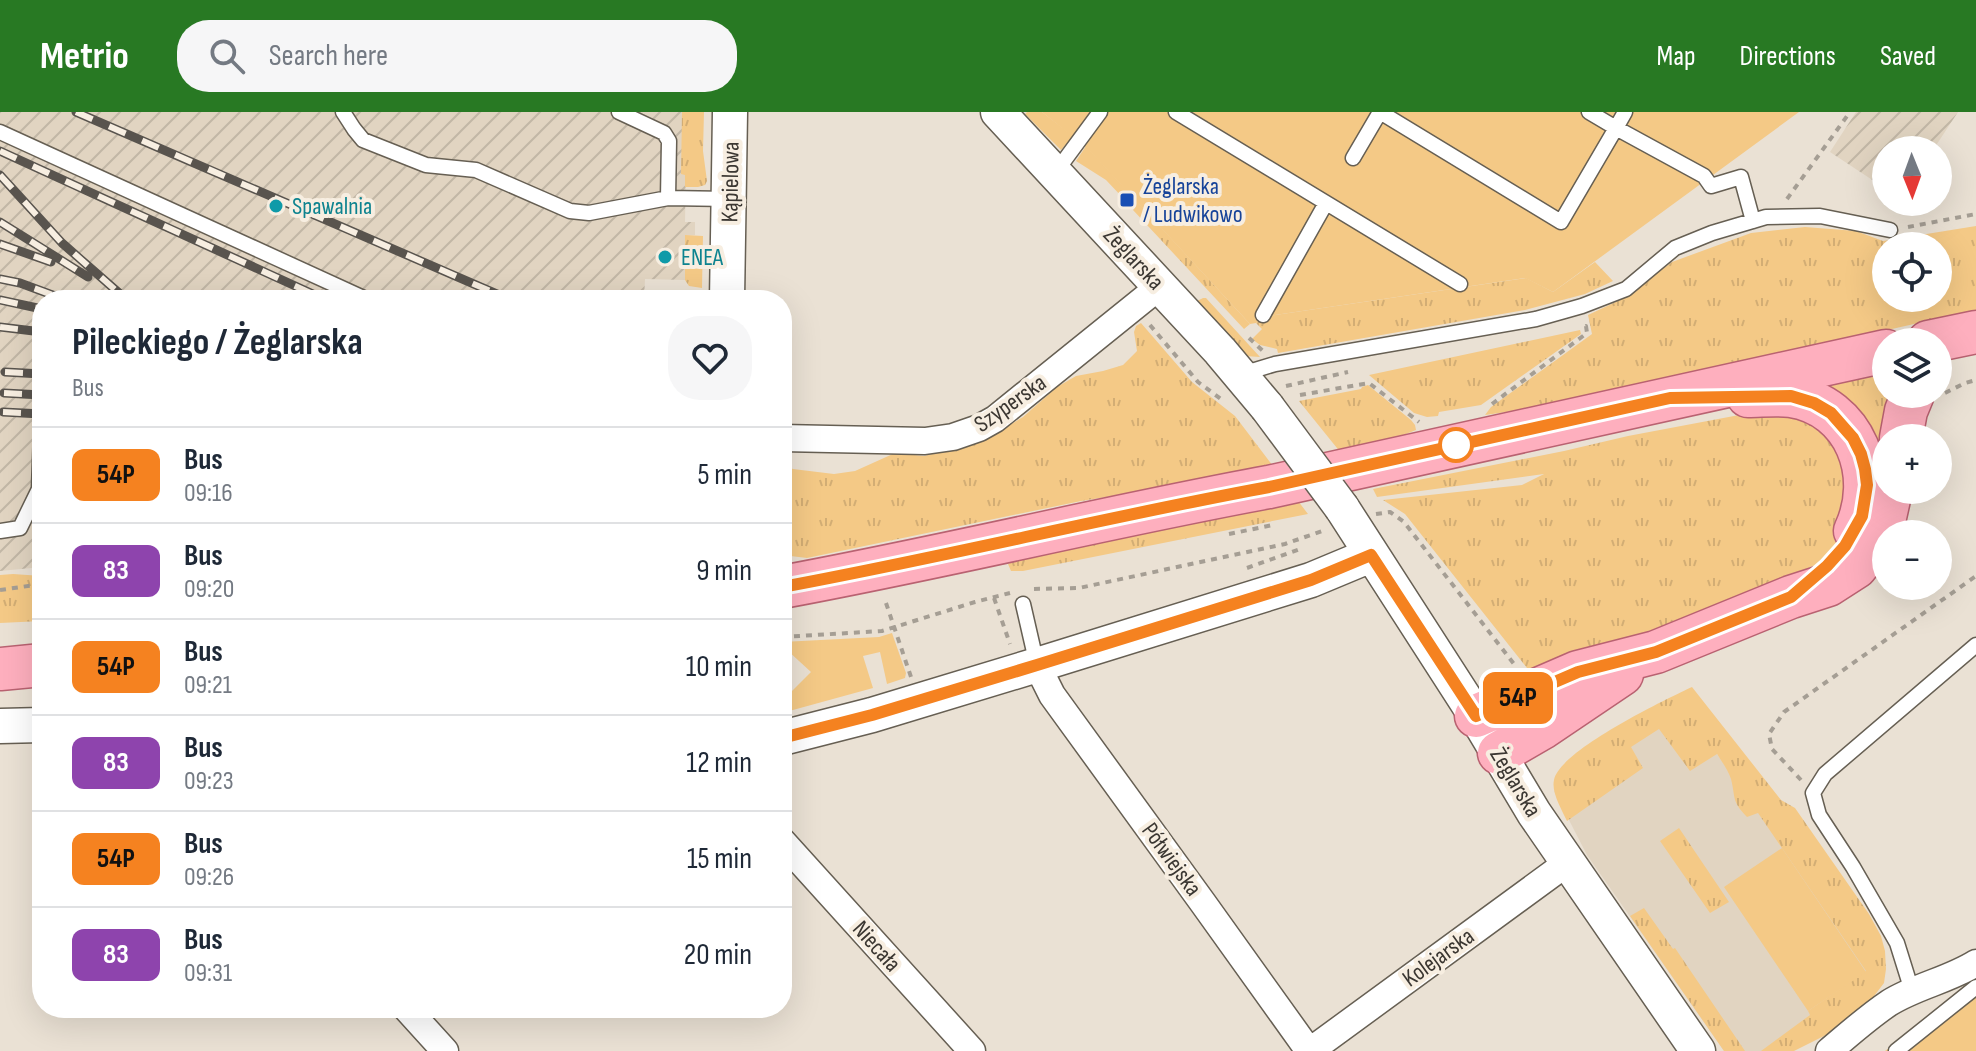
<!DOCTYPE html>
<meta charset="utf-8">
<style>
:root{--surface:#fff;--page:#f6f6f7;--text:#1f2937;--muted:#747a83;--line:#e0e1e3;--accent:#287923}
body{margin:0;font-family:"Sofia Sans Condensed",sans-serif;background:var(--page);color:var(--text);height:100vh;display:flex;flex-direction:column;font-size:30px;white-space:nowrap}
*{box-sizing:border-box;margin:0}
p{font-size:26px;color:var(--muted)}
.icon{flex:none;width:44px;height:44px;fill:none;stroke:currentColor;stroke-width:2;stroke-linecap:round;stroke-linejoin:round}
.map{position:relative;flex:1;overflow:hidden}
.details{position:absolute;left:32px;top:178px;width:760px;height:728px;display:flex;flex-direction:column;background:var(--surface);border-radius:32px;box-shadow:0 8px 32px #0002}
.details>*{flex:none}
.badge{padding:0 16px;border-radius:12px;font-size:28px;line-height:52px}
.needle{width:52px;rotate:179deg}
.tools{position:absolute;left:1872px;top:24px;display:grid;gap:16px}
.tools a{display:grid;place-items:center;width:80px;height:80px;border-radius:50%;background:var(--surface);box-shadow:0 8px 32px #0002;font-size:40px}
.map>.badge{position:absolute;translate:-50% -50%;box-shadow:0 0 0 4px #fff}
.round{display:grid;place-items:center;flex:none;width:84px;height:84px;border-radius:32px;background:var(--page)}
.headline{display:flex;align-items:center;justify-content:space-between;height:136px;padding:0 40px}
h1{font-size:38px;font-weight:700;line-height:60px}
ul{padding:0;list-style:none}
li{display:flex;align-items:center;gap:24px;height:96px;padding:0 40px;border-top:2px solid var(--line)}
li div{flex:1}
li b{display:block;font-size:30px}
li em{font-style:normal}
li .badge{min-width:88px;font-weight:700;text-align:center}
header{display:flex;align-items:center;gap:48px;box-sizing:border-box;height:112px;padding:0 40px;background:var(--accent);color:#fff}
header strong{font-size:38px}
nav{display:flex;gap:44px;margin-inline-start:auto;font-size:28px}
.search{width:560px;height:72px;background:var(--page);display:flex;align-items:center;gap:20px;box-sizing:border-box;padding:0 28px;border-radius:32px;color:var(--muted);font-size:30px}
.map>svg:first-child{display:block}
</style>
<header>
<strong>Metrio</strong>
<div class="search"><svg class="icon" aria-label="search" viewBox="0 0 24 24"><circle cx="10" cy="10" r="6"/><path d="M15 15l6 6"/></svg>Search here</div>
<nav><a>Map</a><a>Directions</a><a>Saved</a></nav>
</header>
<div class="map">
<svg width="1976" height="939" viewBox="0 0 1976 939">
<defs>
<pattern id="industrial-furrows" width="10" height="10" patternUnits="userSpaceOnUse" patternTransform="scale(2)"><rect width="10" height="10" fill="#e1d4c1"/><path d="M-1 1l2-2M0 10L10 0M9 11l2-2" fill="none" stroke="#c2b7a6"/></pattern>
<pattern id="grass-tufts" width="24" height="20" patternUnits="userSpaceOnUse" patternTransform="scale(2)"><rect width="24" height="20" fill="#f4c986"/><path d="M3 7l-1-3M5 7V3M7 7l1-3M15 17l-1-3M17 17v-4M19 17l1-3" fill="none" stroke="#d2ad74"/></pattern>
</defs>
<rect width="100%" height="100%" fill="#eae1d4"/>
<path fill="#e1d4c1" d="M1677,588L1879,862L1768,939H1724L1587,743L1554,679L1566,665Z"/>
<path fill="url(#industrial-furrows)" d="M0,0H687L685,110H695V123L685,124V168L645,167L644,188H42V455L0,459Z
M1856,0H1958L1933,38H1886V77L1830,40Z"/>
<path fill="url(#grass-tufts)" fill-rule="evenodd" d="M682,0H704L703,39L707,69L705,73L698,75H685V63L681,62Z
M1027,0H1042L1073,24L1061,38L1025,2Z
M1086,34L1250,212L1244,217L1133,98L1136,94L1127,84L1123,86L1106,68L1076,49Z
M1976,114V198L1555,293L1485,303L1491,295L1592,222L1588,203L1622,187L1672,150L1751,121L1805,115L1856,119L1883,129ZM1886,134H1938V186H1886Z
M685,123L703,124L702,176L689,174L685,168Z
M1595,150L1613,169L1585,182L1525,198L1278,241L1277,237L1260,233L1252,227L1262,217L1256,211L1269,204L1526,166L1553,180Z
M1203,186H1206L1260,245L1245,244L1193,191Z
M1141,211L1192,270L1235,304L1276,358L1081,389L807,446L782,443V352L793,357L834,362L855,359L895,341L924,344L984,328L1023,305L1057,275L1076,264L1103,259L1123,253L1137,239L1134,220L1136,214Z
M1580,218L1581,222L1481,293L1439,300L1438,304L1427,305L1414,301L1369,263Z
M1886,254V282H1902L1886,326V356L1884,358L1814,271Z
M1368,273L1411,308L1415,313L1416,318L1345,346L1299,289L1361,277L1362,275Z
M1797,295L1853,349L1849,421L1831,443L1818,452L1556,561H1531L1405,402L1383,388L1522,373L1544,362L1377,385L1373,377L1564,339L1628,324L1771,297Z
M1295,385L1308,402L1023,459H1011L1008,452L1052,435Z
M13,462L42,464V509L0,511V463Z
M1692,575L1781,688L1795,696L1869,802L1881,824L1885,839L1886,857L1884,871L1868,892L1834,919L1794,939H1761L1810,903L1808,899L1866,859L1758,701L1747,705C1731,688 1736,687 1731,667C1728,658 1722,650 1717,642L1690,659L1659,617L1631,635L1643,656L1567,709C1562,698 1551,680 1554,668C1559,639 1664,588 1692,575Z
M1679,716L1729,790L1710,801L1660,729Z
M1644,796L1673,837L1675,836L1745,939H1724L1630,804Z"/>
<path fill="#f4c986" d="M1042,0H1799L1553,180L1525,166L1269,204L1256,211L1250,212L1088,37Z
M892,521L906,561L905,566L887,572L880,540L863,544L873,576L782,601V576L789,582L811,560L787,538L782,543V530L879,525Z
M1782,736L1866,860L1808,899L1724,775Z
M1976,864V939H1885L1889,936Z"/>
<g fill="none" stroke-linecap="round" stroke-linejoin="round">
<defs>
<path id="service" d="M343,0L354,17L363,28L426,53L476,58L570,99L589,101L668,86L729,87
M619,0L664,21L669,29L668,86
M1176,0L1460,172
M1380,0L1561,110L1616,16L1589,0
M1625,0L1616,16L1704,64L1711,74L1741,65L1753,109
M0,20L368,188
M1353,46L1380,0
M1055,61L1100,0
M1263,203L1326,91
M1242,262L1275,252L1536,207L1582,194L1626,177L1675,136L1712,121L1766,105L1820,104L1890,118
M0,419L20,416L39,377L41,321
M1023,492L1037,553
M1912,879L1897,831L1853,755L1819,703L1813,681L1825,662L1976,533
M1896,939L1976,875"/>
<path id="minor" d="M782,326L925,329L953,325L979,316L995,307L1160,174
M1037,553L1052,583L1203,791L1309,939
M782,729L972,939
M406,896L445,939
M1310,939L1567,751
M1829,939C1848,923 1868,905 1889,891C1916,874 1949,868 1976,851"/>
<path id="tertiary" d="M998,0L1220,239L1267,295
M727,188L730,0
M1342,396L1476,604L1534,701L1698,939
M0,614L42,613
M782,626L872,603L1037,553L1311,468L1371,443"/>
<path id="primary" d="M1928,230L1976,220
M1748,284C1761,284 1777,282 1791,284C1856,294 1881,364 1855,419
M1901,326L1906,299L1913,282
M782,475C945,445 1106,405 1269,375L1886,239
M0,557L42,553
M1476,604L1578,560L1656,540L1791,485L1828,473L1856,455L1875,431L1883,414L1891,378
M1499,641L1542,616L1622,562"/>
</defs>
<use href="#service" stroke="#665f53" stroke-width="17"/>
<use href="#minor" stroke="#665f53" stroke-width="29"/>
<use href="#tertiary" stroke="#665f53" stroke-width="37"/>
<use href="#primary" stroke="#b96271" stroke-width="45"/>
<path stroke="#a59e94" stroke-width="4" stroke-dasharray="6 6" stroke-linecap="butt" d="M1787,87L1850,0
M1908,115L1976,102
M1150,213L1198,270L1221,287
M1249,226L1263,239
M1286,274L1348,260
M1945,281L1965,271L1976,268
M1300,283L1369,271L1419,310
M1492,292L1587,221L1586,214L1584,215
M1376,402L1390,400L1404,410L1514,552
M1229,422L1273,413
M1247,456L1300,437
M1034,477L1079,476L1285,432L1322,419
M0,478L42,472
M994,486L1010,532
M886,491L911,565
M782,525L882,519L975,490L1010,481
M1801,668L1772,637L1769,622L1784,600L1976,464"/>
<use href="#service" stroke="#fff" stroke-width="14"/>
<use href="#minor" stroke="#fff" stroke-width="26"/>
<use href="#tertiary" stroke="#fff" stroke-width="34"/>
<use href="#primary" stroke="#feafbe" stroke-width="42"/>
<defs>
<path id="rail" d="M76,0L511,188
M0,39L326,188
M0,63L62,131L127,188
M0,110L88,165
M0,132L51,150
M0,167L20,171L66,188
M0,188L42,197
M0,215L42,220
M5,260L42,262
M4,281L42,283
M3,300L42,302"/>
</defs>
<use href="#rail" stroke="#59544e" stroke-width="9"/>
<use href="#rail" stroke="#f7eee1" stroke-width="6" stroke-dasharray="18" stroke-linecap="butt"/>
<defs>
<path id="tertiary-bridge" d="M1267,295L1342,396"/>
</defs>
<use href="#tertiary-bridge" stroke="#665f53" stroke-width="37" stroke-linecap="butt"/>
<use href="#tertiary-bridge" stroke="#fff" stroke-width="34"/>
</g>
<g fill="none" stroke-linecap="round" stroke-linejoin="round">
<defs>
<path id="line" d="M782,475C945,445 1106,405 1269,375L1670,286L1791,284L1814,291L1831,301L1853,326L1861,342L1865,357L1867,373L1862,404L1845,434L1827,454L1791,485L1656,540L1578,560L1476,604L1371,443L1311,468L1037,553L872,603L782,626"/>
</defs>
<use href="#line" stroke="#fff" stroke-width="18"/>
<use href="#line" stroke="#f58220" stroke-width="12"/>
</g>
<rect fill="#1a4fb4" stroke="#f7eee1" stroke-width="3" x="1119" y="80" width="16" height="16" rx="4"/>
<g fill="#0f9aa8" stroke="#f7eee1" stroke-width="3">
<circle cx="276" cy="94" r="8"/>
<circle cx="665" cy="145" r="8"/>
</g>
<circle fill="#fff" stroke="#f58220" stroke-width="4" cx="1456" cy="333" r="16"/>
<g text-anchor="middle" stroke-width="8" stroke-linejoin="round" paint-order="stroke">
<g font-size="24" fill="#3b3732" stroke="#f7eee1">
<text transform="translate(730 70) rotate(-89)" y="8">Kąpielowa</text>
<text transform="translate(1134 146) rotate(47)" y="8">Żeglarska</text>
<text transform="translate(1010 291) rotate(-35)" y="8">Szyperska</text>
<text transform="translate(1516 670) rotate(59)" y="8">Żeglarska</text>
<text transform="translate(1172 747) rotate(54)" y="8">Półwiejska</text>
<text transform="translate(877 834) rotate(48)" y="8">Niecała</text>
<text transform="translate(1438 845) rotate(-36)" y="8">Kolejarska</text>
</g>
<g font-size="24" fill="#164399" stroke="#f7eee1" text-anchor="start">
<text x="1143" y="82">Żeglarska<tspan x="1143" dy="28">/ Ludwikowo</tspan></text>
</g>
<g font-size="24" fill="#0d838f" stroke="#f7eee1" text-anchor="start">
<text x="292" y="102">Spawalnia</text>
<text x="681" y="153">ENEA</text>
</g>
</g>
</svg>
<div class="tools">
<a><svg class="needle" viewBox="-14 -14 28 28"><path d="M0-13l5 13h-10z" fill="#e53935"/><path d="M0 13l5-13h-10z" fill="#747a83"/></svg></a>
<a><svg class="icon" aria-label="locate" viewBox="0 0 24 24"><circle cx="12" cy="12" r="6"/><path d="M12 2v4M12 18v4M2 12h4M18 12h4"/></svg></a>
<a><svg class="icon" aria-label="layers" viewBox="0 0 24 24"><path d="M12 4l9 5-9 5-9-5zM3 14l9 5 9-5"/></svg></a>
<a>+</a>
<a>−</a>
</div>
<b class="badge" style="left:1518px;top:586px;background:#f58220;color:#111">54P</b>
<section class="details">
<div class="headline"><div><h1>Pileckiego / Żeglarska</h1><p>Bus</p></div><a class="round"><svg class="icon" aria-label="heart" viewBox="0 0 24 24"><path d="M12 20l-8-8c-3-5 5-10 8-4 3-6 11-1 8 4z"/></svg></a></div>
<ul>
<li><span class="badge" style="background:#f58220;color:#111">54P</span><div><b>Bus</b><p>09:16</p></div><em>5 min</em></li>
<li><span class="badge" style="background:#8e44ad;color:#fff">83</span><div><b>Bus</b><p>09:20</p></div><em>9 min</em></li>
<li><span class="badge" style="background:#f58220;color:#111">54P</span><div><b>Bus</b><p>09:21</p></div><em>10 min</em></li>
<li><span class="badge" style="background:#8e44ad;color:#fff">83</span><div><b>Bus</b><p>09:23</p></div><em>12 min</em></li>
<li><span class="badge" style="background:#f58220;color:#111">54P</span><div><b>Bus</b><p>09:26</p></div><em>15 min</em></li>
<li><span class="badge" style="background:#8e44ad;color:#fff">83</span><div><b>Bus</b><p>09:31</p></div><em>20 min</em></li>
</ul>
</section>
</div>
